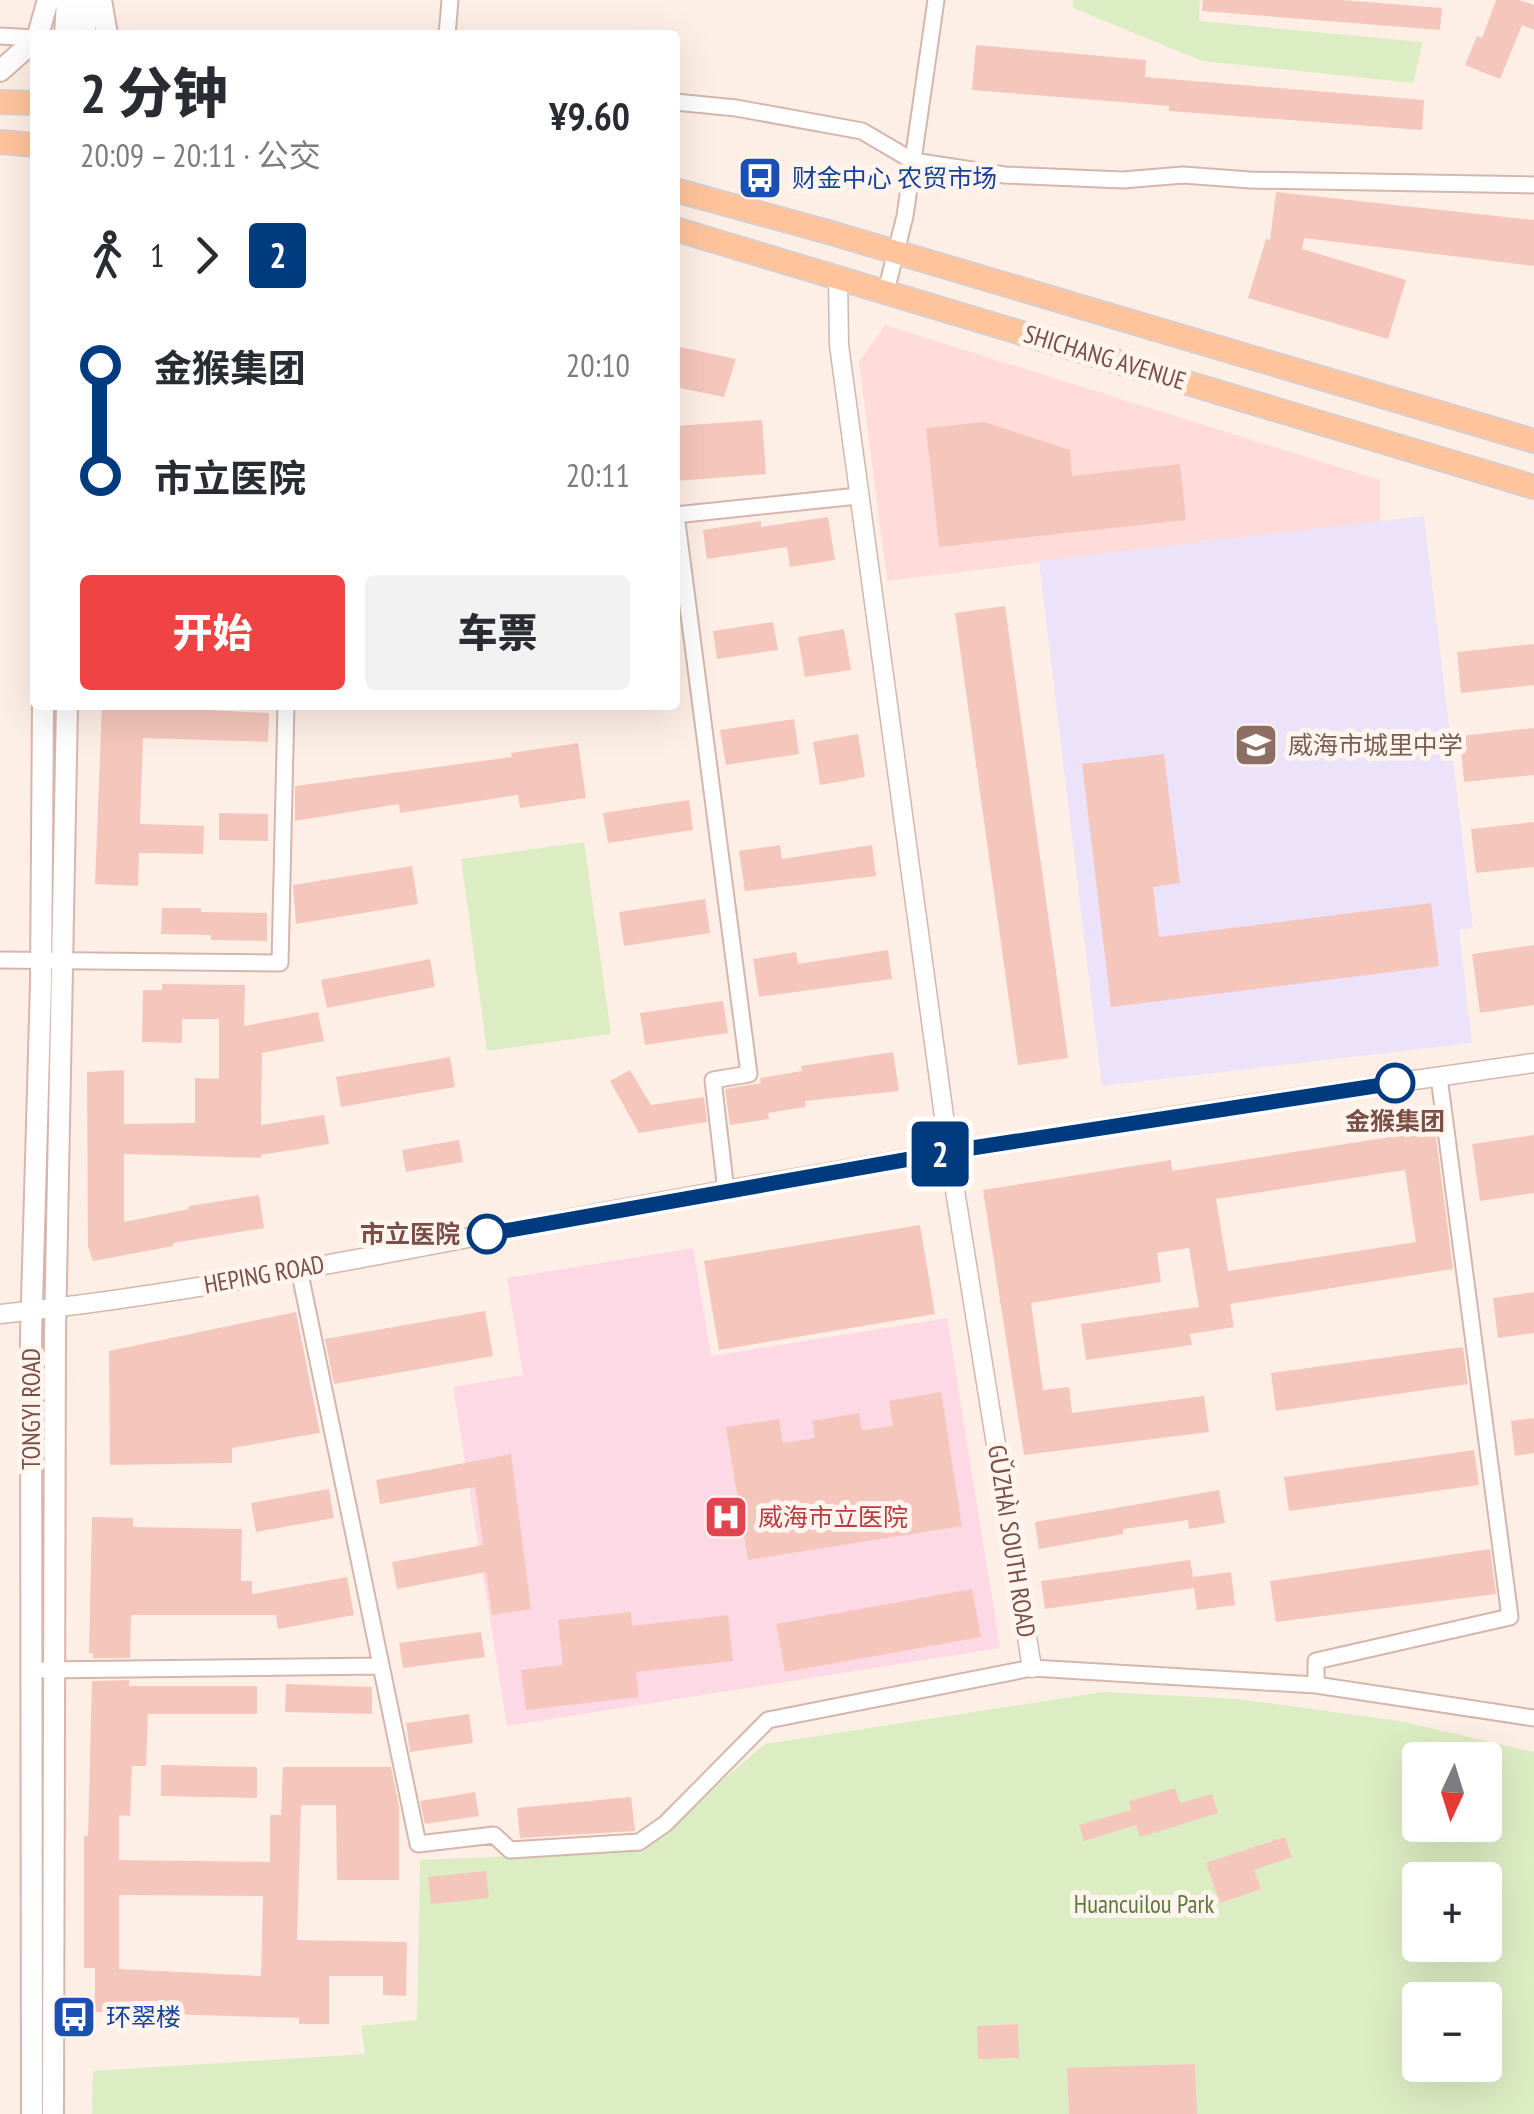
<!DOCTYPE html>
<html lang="zh">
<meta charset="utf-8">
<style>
:root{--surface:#fff;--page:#f2f2f3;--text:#2b2b33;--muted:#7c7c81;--accent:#f04343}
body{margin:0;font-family:"PT Sans Narrow","Noto Sans SC",sans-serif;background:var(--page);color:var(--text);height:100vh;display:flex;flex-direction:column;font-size:38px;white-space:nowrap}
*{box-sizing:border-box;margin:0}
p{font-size:32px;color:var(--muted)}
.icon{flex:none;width:55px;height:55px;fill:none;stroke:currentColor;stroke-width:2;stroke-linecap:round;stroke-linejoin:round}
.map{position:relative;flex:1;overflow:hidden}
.details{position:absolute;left:30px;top:30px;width:650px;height:680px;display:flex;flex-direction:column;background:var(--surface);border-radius:10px;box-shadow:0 10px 40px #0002}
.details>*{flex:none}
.badge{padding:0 20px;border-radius:8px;font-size:35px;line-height:65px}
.needle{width:65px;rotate:184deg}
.controls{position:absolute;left:1402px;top:1742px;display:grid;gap:20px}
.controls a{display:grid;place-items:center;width:100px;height:100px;border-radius:10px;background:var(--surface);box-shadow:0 10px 40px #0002;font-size:50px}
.map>.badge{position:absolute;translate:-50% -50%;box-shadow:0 0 0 5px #fff}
.legs{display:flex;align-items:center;gap:15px;height:110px;padding:0 50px;font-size:32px}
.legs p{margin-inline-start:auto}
.overview{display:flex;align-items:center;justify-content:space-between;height:170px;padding:0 50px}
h1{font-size:55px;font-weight:800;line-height:75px}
.cta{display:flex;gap:20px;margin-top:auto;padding:20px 50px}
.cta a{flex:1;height:115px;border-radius:10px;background:var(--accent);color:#fff;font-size:40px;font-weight:800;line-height:115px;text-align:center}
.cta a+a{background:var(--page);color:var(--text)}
ul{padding:0 50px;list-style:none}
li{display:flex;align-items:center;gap:35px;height:110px;font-size:38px}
li i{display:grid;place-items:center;width:15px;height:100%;margin:0 12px;background:currentColor}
li i::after{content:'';width:25px;height:25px;margin:-12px;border:8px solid;border-radius:50%;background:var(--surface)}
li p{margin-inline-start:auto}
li:first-child i{background:linear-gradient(#0000 50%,currentColor 0)}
li:last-child i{background:linear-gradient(currentColor 50%,#0000 0)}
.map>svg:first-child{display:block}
</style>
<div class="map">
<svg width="1534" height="2114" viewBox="0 0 1534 2114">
<rect width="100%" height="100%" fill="#feefe6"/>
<path fill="#ffdcd9" d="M885,325L1380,480V522L887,581L859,362Z"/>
<path fill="#ece3fa" d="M1424,516L1473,928L1459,930L1472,1043L1102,1086L1039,561Z"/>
<path fill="#fdd9e5" d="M693,1248L711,1356L947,1318L1000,1648L507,1726L453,1387L523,1375L507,1278Z"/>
<path fill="#ddedc3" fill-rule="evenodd" d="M1073,0H1200L1199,21L1423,42L1413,83L1202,61L1073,8Z
M584,842L611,1034L487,1051L461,859Z
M1103,1692L1238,1699L1400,1721L1534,1752V2114H92L93,2071L365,2054L361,2026L417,2020L420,1860L639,1851L765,1744ZM1420,1760H1485V1825H1420ZM1420,1880H1485V1945H1420ZM1420,2000H1485V2065H1420Z"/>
<path fill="#f5c6bc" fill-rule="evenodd" d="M1203,0H1342L1442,8L1440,30L1202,11Z
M1496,0H1519L1534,5V30L1522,25L1500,79L1465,65L1477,36L1482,38Z
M976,45L1146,60L1145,77L1424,100L1422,130L1169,111V106L972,90Z
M1276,192L1534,220V266L1304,238L1302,249L1406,280L1388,339L1248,298L1266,239L1270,240Z
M675,346L736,359L724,397L675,387Z
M762,420L766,474L675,481V426Z
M984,422L1070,450L1072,476L1180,464L1186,520L939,547L926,428Z
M828,517L835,560L790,567L787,547L707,559L703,530L761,521V527Z
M1005,606L1068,1058L1018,1065L955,613Z
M773,622L778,650L717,659L713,631Z
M844,629L851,670L805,677L798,637Z
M1534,644V685L1461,693L1457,652Z
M102,705L269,713L268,742L143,738L140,824L204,826L203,854L139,853L138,886L95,884Z
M794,719L799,754L726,765L720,730Z
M1534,728V775L1464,782L1460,736Z
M858,734L865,777L820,785L813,742Z
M578,743L586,798L520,808L518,795L400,813L399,804L295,821V786L512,757L511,753Z
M1164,754L1180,883L1153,887L1159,937L1431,903L1439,966L1111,1007L1082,764Z
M689,800L693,830L608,843L603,813Z
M219,813L268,814V841L219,840Z
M1534,822V867L1476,873L1471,829Z
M780,845L782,859L872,845L876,876L745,891L739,851Z
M412,866L418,904L296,924L293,885Z
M705,899L710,933L624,946L619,912Z
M162,908H201V912L267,913V941L211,940V935L161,934Z
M1534,945V1005L1480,1013L1472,954Z
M888,950L892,979L759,997L753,959L796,952L798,964Z
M430,959L435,987L327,1008L321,980Z
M162,984L245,985L244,1026L318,1012L324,1041L262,1053L261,1125L324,1115L329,1144L261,1155V1158L124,1154V1222L189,1209V1206L259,1195L264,1228L173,1243V1246L93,1261L88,1247L87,1072L124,1070V1124L195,1123V1078L219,1079V1019H182V1043L142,1042L143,990H162Z
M723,1001L728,1033L645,1045L640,1013Z
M893,1052L899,1091L805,1101L806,1107L768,1113L769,1119L730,1125L725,1089L761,1083L760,1078L802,1071L801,1066Z
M450,1057L455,1087L341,1107L336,1077Z
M630,1070L651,1105L704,1097L707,1122L639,1133L610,1081Z
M1435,1130L1453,1269L1230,1304L1234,1327L1190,1334L1192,1345L1086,1360L1081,1324L1199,1307L1189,1248L1157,1253L1161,1282L1031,1303L1043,1390L1069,1387L1072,1413L1204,1396L1209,1432L1024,1455L983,1190L1171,1160L1172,1171ZM1405,1170L1416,1242L1228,1271L1216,1199Z
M1534,1135V1193L1480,1201L1472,1144Z
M459,1140L463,1162L406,1172L402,1150Z
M920,1225L935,1314L719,1350L704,1261Z
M1534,1292V1333L1498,1338L1493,1298Z
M485,1311L493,1356L334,1384L325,1339Z
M296,1312L320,1433L232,1448V1463L110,1465L109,1351Z
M1463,1347L1468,1384L1276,1411L1271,1373Z
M941,1392L962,1526L748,1560L726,1427L779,1419L783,1443L815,1438L812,1421L859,1413L862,1430L893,1426L889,1401Z
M1534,1418V1453L1515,1456L1511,1421Z
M1474,1450L1479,1485L1289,1511L1284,1477Z
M511,1454L531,1609L492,1615L486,1572L397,1589L392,1562L483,1545L475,1487L380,1504L376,1480Z
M329,1489L334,1518L256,1532L251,1503Z
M1219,1490L1225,1523L1189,1529L1188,1520L1123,1529V1534L1039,1549L1035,1522Z
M92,1517L133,1518V1527L242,1529L241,1581H252V1594L347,1577L354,1615L278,1629L276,1615H131L130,1658H93V1653H89Z
M1490,1549L1496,1594L1276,1622L1270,1581Z
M1190,1560L1193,1577L1231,1572L1235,1605L1197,1610L1194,1588L1045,1609L1041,1581Z
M972,1589L981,1637L785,1672L776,1624Z
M631,1612L632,1626L728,1615L733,1661L636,1672L639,1697L526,1710L521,1670L563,1665L558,1620Z
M481,1632L485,1657L403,1668L399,1643Z
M129,1680V1686H257V1714H148L146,1766H132L130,1816L119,1815V1860L270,1862V1815H281L283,1767H391L399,1807V1880H337L336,1805H301L297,1940L407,1942L406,1996L383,1995V1976H329V2024H299V2018L95,2012V1968H84V1836H88L92,1681ZM119,1895L263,1896L261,1976L119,1969Z
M286,1684L372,1687V1714L285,1712Z
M469,1714L473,1743L410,1752L406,1723Z
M161,1765L257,1767V1798L161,1796Z
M1175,1788L1180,1803L1212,1794L1218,1813L1140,1837L1136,1825L1084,1841L1079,1825L1131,1810L1129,1801Z
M475,1792L479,1816L425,1824L420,1801Z
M631,1797L635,1831L520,1838L517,1808Z
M1285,1837L1292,1857L1254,1870L1261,1889L1220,1903L1206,1863Z
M486,1871L489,1898L431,1904L428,1877Z
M1018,2024L1019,2058L978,2059L977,2026Z
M1195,2064L1197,2114H1069L1067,2068Z"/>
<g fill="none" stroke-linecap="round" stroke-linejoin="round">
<defs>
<path id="minor" d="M447,35L450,0
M0,36L35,38
M675,102L736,108L862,131L913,161L1005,175L1123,180L1183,175L1250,180L1534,185
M886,291L905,216L936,0
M675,515L858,496
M676,515L749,1074L713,1080L726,1191
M0,960L280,963L286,705
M299,1269L418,1844L494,1835L510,1850L639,1842L665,1824L768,1720L1032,1668L1316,1685L1534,1718
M44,1670L381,1666
M1316,1685V1661L1510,1617L1439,1077"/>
<path id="tertiary" d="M838,276L839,345L949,1153L1032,1668
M0,1314C212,1292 422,1245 631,1207C931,1153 1232,1105 1534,1063"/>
<path id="secondary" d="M101,0L107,35
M38,35L48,0
M65,35L67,0
M85,35L86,0
M0,71L35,40
M32,2114L31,1336L41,982L43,705
M53,2114L55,1334L67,705"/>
<path id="primary" d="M0,102L35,103
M0,142L35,145
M675,190L828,232L1534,441
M675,229L1534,487"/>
</defs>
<use href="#minor" stroke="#d4b6ad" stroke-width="19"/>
<use href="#tertiary" stroke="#d4b6ad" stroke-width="21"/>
<use href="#secondary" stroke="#d9b6ad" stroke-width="24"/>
<use href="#primary" stroke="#dacecc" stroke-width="26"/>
<use href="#minor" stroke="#fff" stroke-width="15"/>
<use href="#tertiary" stroke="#fff" stroke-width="18"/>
<use href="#secondary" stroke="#fff" stroke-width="20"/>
<use href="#primary" stroke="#ffc49c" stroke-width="22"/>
</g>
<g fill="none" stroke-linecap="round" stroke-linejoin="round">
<defs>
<path id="line-1" d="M487,1234L972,1148L1395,1083"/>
</defs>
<use href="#line-1" stroke="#fff" stroke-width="22"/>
<use href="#line-1" stroke="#003b80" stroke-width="15"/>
</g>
<defs>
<symbol id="bus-square" viewBox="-11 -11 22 22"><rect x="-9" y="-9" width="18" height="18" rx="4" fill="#1a4fb4" stroke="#fff5ee"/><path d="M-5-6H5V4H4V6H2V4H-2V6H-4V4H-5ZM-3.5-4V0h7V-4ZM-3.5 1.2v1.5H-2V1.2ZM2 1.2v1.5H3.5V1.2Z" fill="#fff"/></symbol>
<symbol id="school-square" viewBox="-11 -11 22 22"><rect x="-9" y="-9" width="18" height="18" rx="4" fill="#8d6e63" stroke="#fff5ee"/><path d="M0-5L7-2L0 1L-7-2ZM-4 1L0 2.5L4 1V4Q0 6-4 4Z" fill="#fff"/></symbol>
<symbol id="hospital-square" viewBox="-11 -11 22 22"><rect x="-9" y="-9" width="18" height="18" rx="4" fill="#e0444e" stroke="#fff5ee"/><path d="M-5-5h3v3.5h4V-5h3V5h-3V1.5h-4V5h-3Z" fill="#fff"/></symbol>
</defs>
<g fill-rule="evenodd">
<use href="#bus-square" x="735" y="153" width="50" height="50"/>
<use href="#school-square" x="1231" y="720" width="50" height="50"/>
<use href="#hospital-square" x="701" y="1492" width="50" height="50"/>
<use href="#bus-square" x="49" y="1992" width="50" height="50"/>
</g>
<g fill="#fff" stroke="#003b80" stroke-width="5">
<circle cx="1395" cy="1083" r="18"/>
<circle cx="487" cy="1234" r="18"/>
</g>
<g text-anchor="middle" stroke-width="10" stroke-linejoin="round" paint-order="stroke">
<g font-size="25" fill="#164399" stroke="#fff5ee" text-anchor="start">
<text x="792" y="187">财金中心 农贸市场</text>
<text x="106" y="2026">环翠楼</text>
</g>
<g font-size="25" fill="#7a4f48" stroke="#fff5ee">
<text transform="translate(1105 357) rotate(17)" y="9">SHICHANG AVENUE</text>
<text transform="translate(264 1274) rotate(-10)" y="9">HEPING ROAD</text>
<text transform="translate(31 1409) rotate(-90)" y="9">TONGYI ROAD</text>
<text transform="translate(1012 1541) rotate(81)" y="9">GǓZHÀI SOUTH ROAD</text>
</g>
<g font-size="25" fill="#785e54" stroke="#fff5ee" text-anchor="start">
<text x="1288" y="754">威海市城里中学</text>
</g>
<g font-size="25" font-weight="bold" fill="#7a4f48" stroke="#fff5ee">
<text x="1395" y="1130">金猴集团</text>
<text x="460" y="1243" text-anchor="end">市立医院</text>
</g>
<g font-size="25" fill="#be3a42" stroke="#fff5ee" text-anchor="start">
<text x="758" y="1526">威海市立医院</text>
</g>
<g font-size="25" fill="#5d7a3c" stroke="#fff5ee">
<text x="1144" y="1913">Huancuilou Park</text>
</g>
</g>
</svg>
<div class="controls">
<a><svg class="needle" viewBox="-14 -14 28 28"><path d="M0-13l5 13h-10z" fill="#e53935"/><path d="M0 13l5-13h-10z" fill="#7c7c81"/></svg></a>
<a>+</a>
<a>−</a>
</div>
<b class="badge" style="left:940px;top:1154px;background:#003b80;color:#fff">2</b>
<section class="details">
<div class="overview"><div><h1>2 分钟</h1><p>20:09 – 20:11 · 公交</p></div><b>¥9.60</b></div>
<div class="legs"><svg class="icon" aria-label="walk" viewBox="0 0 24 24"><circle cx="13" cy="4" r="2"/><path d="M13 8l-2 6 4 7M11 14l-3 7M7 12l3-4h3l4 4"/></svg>1<svg class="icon" aria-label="forward" viewBox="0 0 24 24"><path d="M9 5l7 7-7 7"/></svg><b class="badge" style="background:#003b80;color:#fff">2</b></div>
<ul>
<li><i style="color:#003b80"></i><b>金猴集团</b><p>20:10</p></li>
<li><i style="color:#003b80"></i><b>市立医院</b><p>20:11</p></li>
</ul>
<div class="cta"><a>开始</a><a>车票</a></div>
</section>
</div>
